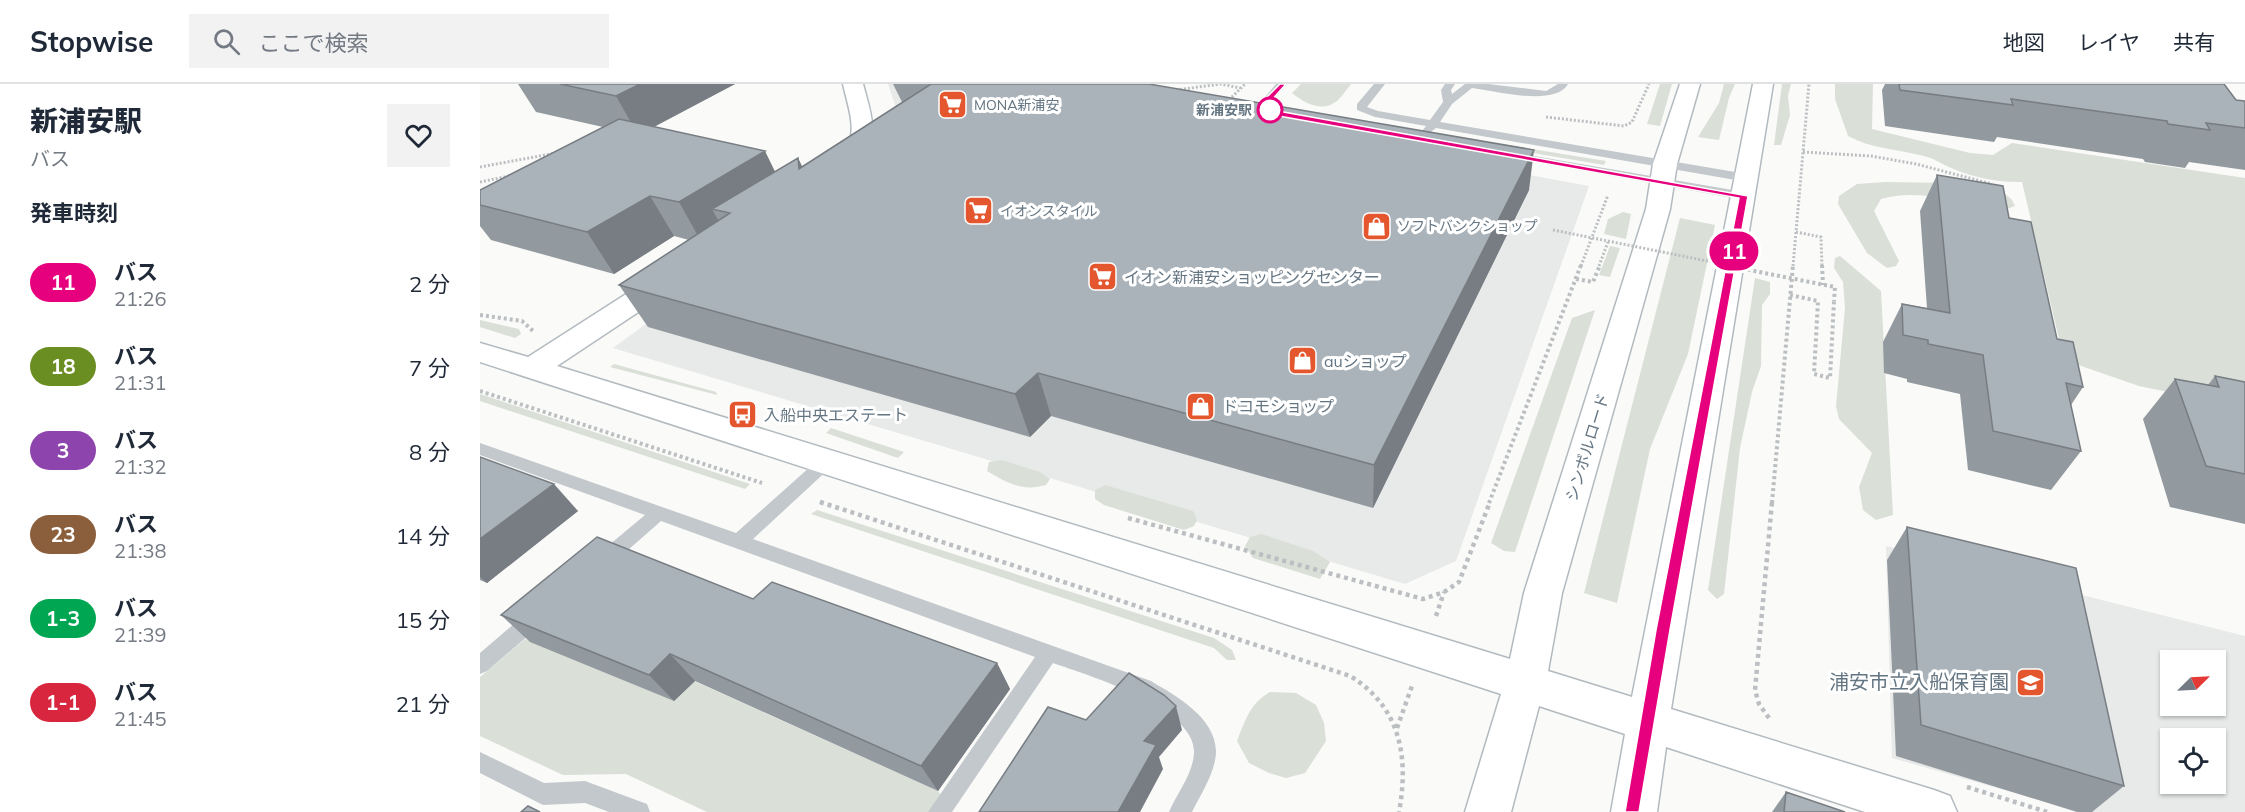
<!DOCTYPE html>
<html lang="ja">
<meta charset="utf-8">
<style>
:root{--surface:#fff;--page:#f2f2f3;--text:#1f2937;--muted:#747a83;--line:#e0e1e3}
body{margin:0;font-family:Mulish,"Noto Sans JP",sans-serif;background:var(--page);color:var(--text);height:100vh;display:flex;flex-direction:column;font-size:22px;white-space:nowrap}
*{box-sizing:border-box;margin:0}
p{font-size:20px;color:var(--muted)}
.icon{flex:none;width:33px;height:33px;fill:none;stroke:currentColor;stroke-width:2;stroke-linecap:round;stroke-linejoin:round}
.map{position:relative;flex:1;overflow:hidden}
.drawer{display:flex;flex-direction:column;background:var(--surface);width:480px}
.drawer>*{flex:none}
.badge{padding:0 12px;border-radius:20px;font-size:21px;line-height:39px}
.needle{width:39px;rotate:66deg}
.fabs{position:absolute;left:1680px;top:566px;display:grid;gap:12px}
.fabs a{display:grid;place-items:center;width:66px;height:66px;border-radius:0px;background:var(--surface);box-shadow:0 2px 4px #0004;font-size:30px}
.map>.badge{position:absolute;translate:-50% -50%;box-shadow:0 0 0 3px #fff}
h2{padding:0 30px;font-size:22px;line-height:54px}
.round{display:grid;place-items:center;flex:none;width:63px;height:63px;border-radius:0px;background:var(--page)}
.headline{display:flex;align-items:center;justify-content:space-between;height:102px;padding:0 30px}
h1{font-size:28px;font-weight:800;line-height:45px}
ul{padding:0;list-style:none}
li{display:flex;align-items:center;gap:18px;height:84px;padding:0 30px}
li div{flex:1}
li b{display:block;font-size:22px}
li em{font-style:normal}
li .badge{min-width:66px;font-weight:700;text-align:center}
header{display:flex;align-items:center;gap:36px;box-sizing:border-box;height:84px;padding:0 30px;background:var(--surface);border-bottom:2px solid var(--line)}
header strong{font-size:28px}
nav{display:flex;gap:33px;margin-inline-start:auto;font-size:21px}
.search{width:420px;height:54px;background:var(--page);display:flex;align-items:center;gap:15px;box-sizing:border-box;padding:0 21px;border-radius:0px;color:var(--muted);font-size:22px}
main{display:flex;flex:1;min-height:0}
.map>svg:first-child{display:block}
</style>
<header>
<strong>Stopwise</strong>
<div class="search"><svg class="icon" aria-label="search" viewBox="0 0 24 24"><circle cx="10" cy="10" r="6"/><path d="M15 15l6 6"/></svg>ここで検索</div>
<nav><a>地図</a><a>レイヤ</a><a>共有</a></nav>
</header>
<main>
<section class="drawer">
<div class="headline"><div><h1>新浦安駅</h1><p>バス</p></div><a class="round"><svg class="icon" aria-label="heart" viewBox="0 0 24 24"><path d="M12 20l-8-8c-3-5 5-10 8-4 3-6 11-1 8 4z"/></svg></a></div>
<h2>発車時刻</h2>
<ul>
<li><span class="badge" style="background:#e6007e;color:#fff">11</span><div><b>バス</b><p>21:26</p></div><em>2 分</em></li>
<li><span class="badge" style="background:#6b8e23;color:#fff">18</span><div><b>バス</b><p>21:31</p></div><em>7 分</em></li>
<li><span class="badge" style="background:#8e44ad;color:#fff">3</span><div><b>バス</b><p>21:32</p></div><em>8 分</em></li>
<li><span class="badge" style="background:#8b5e3c;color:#fff">23</span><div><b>バス</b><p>21:38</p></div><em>14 分</em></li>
<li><span class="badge" style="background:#00a651;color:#fff">1-3</span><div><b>バス</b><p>21:39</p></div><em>15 分</em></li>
<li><span class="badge" style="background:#d7263d;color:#fff">1-1</span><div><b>バス</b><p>21:45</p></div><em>21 分</em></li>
</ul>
</section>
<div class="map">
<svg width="1765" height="728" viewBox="0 0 1765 728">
<rect width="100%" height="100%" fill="#fafaf8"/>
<path fill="#e8e9e9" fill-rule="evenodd" d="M408,0H671L687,24L1109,102L976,477L925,500L133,264L407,63L423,45Z
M1406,462L1765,552V728H1601L1412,674ZM1690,576H1736V621H1690ZM1690,654H1736V699H1690Z"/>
<path fill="#dadfd7" d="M821,0H871C866,6 861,15 854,19C840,28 823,18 812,9Z
M1180,0H1192L1180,42L1167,40Z
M1244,0H1255L1249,14L1239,56L1218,53L1239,19Z
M1302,0H1311L1308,12L1310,31L1301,61H1294Z
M1355,0H1393L1392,45L1490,69L1513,71L1532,59L1765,94V324L1659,302L1584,276L1542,98C1519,99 1490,93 1469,83C1460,79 1453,74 1444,72C1417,65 1392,65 1368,52L1355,15Z
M977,53L1126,77L1124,81L975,56Z
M1405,98L1473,99L1524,109L1532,116L1535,122L1527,125L1515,123C1479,118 1436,104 1401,115L1394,127L1419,177L1416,182L1407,184L1387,169L1358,120L1359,112L1377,100Z
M1143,128L1151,130L1146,155L1124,150L1128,135Z
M1200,134L1235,141L1208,270L1170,365L1137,519L1104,509Z
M1130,162L1140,164L1130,193L1119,191Z
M1360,172L1401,207L1413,431L1396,436L1383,426L1379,403L1392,369L1359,335L1356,322L1365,224L1363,198L1354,184L1355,174Z
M1275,194L1290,198V210L1282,221L1281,282L1272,308L1260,364L1244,510L1237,515L1228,506Z
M1115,226L1035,468L1024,467L1011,459L1092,234Z
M0,236L39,245L41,250L35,254L0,243Z
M134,280L236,308L237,311L130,283Z
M0,310L270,400L265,405L0,317Z
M351,344L424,368L418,374L346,349Z
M522,376L560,388L570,395L566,401C542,408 528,399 507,387L509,378Z
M625,401L713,427L717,436L714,442L704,446L624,421L615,415V406Z
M337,426L734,554L752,566L756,576H747L734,564L331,430Z
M781,450L833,467L850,478L840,495L773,474L765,462L770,453Z
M45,555L194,617L214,597L458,707L461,711L449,728H227L146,690L83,691L0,652V593Z
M790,608L816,609L836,621L844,639L846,657L825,689L806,694L789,689L769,679L757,657C765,637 770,619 790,608Z"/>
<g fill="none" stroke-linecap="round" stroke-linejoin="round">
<defs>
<path id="secondary" d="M363,0H383C390,27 401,53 381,77C374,86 368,89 357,86L353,81C358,74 365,69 368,62C377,43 367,19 363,0Z
M1200,0H1220L1197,80L1190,125L1082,509L1068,587L1152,613L1273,0H1293L1191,625L1454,706L1470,712L1477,728H1385L1186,663L1177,728H1131L1145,650L1059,622L1031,728H985L1021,610L0,278V259L48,273L179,189L189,187L199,189L203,195L199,201L77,282L1030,575L1044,509L1166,125L1173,80Z"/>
</defs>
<use href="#secondary" stroke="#b3babf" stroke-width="3"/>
<path stroke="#bbbfc2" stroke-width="3" stroke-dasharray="2 2" stroke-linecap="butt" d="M696,6L741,0L760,4
M749,16L765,0
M1066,33L1144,42L1152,38L1169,0
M1323,68L1391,72L1436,80L1512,100
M0,83L76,69
M0,98L29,92
M1316,148L1341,153L1342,182
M1101,182L1128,111
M1119,182L1128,158
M1313,182L1329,0"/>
<path stroke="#bbbfc2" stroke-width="4" stroke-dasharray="3 3" stroke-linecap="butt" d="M1342,181L1343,201
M1096,195L1113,198L1120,181
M1310,211L1338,217L1334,290L1350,294L1354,217
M0,231L42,237L53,247
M0,307L282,399
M340,418L343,419
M1009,419L1101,181
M1292,419L1313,181"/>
<path stroke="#bbbfc2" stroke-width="4.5" stroke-dasharray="4 4" stroke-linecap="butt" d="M340,418L870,592C921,623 929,674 919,728
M648,434L943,515L964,508L979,498L1010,418
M956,532L964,508
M1289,634L1279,620L1275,606L1292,418
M917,644L932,602
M1487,703L1567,728"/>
<path fill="#c3c8cc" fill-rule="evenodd" d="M796,0H807L792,17L793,23L809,29V33H801L783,25L782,17Z
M894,0H905L887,23L898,27L950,36L963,18L961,6L965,0H975L971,6L972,10L985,0H1008L1066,7L1078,0H1088C1075,23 1016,7 992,4L972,20L960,38L1267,90L1273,94L1267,98L956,44L948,50L942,47L946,42L895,33L877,26V20Z
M1031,68L1264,108L1270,112L1264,116L1027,73V69Z
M0,359L256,449L340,374H352L354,378L352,382L273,455L671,597C696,612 735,633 736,667C736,687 721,710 712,728H689C697,709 713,690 714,669C717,624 607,591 573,579L472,728H448L555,573L181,437L131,481L124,483L117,481L115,476L117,471L165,431L0,371Z
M56,525L63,527L66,533L63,539L7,587L0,590V569L49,527Z
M0,668L64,699L105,697L167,720L170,728H129L105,719L63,721L0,689Z"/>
<use href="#secondary" fill="#fff" fill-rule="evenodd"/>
<path stroke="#bbbfc2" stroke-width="3" stroke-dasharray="2 2" stroke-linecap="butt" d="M1073,146L1252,182"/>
<path stroke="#bbbfc2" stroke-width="4" stroke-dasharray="3 3" stroke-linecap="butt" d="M1244,181L1355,203L1354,217"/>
</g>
<path fill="#929a9f" d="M38,0H255L174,43L295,88L318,74L322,82L422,18L413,0H669L1049,106L893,424L571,332L550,353L168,243L139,201L209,156L194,152L134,190L11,156L0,142V106L123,43L56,28Z
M1405,0H1744L1756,16L1765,17V86L1709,78L1705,84L1665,78L1663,75L1517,53L1514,58L1405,42L1402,6Z
M1457,91L1529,134L1577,255L1603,303L1591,321L1601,367L1571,406L1488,386L1480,310L1427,298V295L1404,289L1403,258L1422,220L1447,224L1440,127Z
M1735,292L1765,298V440L1690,423L1663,335L1695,295L1728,301Z
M0,373L98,427L7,499L0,496Z
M1427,443L1644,702L1612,728H1597L1416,672L1407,476Z
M273,515L517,579L530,605L458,707L215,597L194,617L50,558L21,531Z
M1306,708L1365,728H1292Z"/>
<path fill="#777d82" d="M160,0H255L158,51L136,12Z
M1054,66L1049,106L893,424L894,381Z
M285,67L304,106L250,129L232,125L243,145L222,159L199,118Z
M318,74L336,114L319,85Z
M170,112L194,152L134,190L107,148Z
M558,289L571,332L550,353L535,310Z
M74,400L98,427L7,499L0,493V455Z
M190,570L215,597L194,617L169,591Z
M517,579L530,605L458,707L441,682Z
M696,622L702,646L679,673L683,685L660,728H638L664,657Z"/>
<path fill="#aab3b9" stroke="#777d82" stroke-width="1.5" d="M80,0H160L136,12Z
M451,0H669L1054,66L894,381L558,289L535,310L139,201L250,129L232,125L318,74L319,85Z
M1419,0H1744L1756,16L1765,17V44L1726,39L1730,46L1688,40L1687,37L1531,15L1533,21L1420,6Z
M139,35L285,67L199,118L170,112L107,148L0,121V106Z
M1457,91L1523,102L1529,134L1551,138L1577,255L1593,258L1603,303L1586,299L1601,367L1513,347L1503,271L1448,260V256L1423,251L1422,220L1470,229Z
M1735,292L1765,298V390L1726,382L1695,295L1739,303Z
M0,373L74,400L0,455Z
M1427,443L1596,484L1644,702L1441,641Z
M117,453L273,515L292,498L517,579L441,682L190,570L169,591L21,531Z
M649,589L684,611L696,622L664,657L676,661L638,728H499L568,623L606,636Z
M1306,708L1365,728H1304Z
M48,722L60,728H41Z"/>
<path fill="#e6007e" stroke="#fff" stroke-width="1.5" d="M800,0H806L791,17L792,24L798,27L1268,112L1190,546L1159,728H1145L1176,546L1259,114L793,31L786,27L783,17Z"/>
<defs>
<symbol id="supermarket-square" viewBox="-11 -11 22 22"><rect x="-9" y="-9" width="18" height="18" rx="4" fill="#e4572e" stroke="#fff"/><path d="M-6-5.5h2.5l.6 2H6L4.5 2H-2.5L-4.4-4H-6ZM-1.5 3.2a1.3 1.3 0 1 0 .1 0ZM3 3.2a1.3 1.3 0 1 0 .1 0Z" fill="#fff"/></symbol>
<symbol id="shop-square" viewBox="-11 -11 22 22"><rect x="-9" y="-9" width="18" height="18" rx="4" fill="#e4572e" stroke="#fff"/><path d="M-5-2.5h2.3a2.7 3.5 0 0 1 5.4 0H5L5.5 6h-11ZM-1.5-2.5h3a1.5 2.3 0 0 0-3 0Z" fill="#fff"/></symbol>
<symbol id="bus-square" viewBox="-11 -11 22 22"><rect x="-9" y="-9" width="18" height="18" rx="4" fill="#e4572e" stroke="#fff"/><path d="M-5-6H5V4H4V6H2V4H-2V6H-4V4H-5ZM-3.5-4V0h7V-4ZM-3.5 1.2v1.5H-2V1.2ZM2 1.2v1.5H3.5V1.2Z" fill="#fff"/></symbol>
<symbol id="school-square" viewBox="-11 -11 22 22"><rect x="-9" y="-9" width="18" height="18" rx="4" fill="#e4572e" stroke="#fff"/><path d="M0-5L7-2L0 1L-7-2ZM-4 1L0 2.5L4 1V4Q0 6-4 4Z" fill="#fff"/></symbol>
</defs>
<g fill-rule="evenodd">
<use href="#supermarket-square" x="456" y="4" width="33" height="33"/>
<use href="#supermarket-square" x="482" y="110" width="33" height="33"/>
<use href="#shop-square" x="880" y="126" width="33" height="33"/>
<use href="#supermarket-square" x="606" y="176" width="33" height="33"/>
<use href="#shop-square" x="806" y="260" width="33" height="33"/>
<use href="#shop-square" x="704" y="306" width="33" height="33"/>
<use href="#bus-square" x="246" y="314" width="33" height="33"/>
<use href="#school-square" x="1534" y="582" width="33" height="33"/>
</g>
<circle fill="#fff" stroke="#e6007e" stroke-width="3" cx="790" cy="26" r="12"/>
<g text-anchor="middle" stroke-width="6" stroke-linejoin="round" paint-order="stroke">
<g font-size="14" fill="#657683" stroke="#fff" text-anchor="start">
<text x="494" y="26">MONA新浦安</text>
<text x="520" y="132">イオンスタイル</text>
<text x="917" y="147">ソフトバンクショップ</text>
</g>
<g font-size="14" font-weight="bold" fill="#657683" stroke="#fff" text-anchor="end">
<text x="772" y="31">新浦安駅</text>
</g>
<g font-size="16" fill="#657683" stroke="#fff" text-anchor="start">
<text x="644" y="199">イオン新浦安ショッピングセンター</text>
<text x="844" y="283">auショップ</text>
<text x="742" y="328">ドコモショップ</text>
<text x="284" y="337">入船中央エステート</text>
</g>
<g font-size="16" fill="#657683" stroke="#fff">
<text transform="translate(1107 363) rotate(-73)" y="6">シンボルロード</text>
</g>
<g font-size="20" fill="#657683" stroke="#fff" text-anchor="end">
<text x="1529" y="605">浦安市立入船保育園</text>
</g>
</g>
</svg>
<div class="fabs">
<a><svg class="needle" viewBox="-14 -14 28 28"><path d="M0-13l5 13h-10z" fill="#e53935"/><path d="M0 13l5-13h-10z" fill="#747a83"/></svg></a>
<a><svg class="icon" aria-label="locate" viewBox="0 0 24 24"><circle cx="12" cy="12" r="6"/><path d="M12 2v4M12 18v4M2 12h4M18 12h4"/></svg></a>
</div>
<b class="badge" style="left:1254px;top:167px;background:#e6007e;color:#fff">11</b>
</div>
</main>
